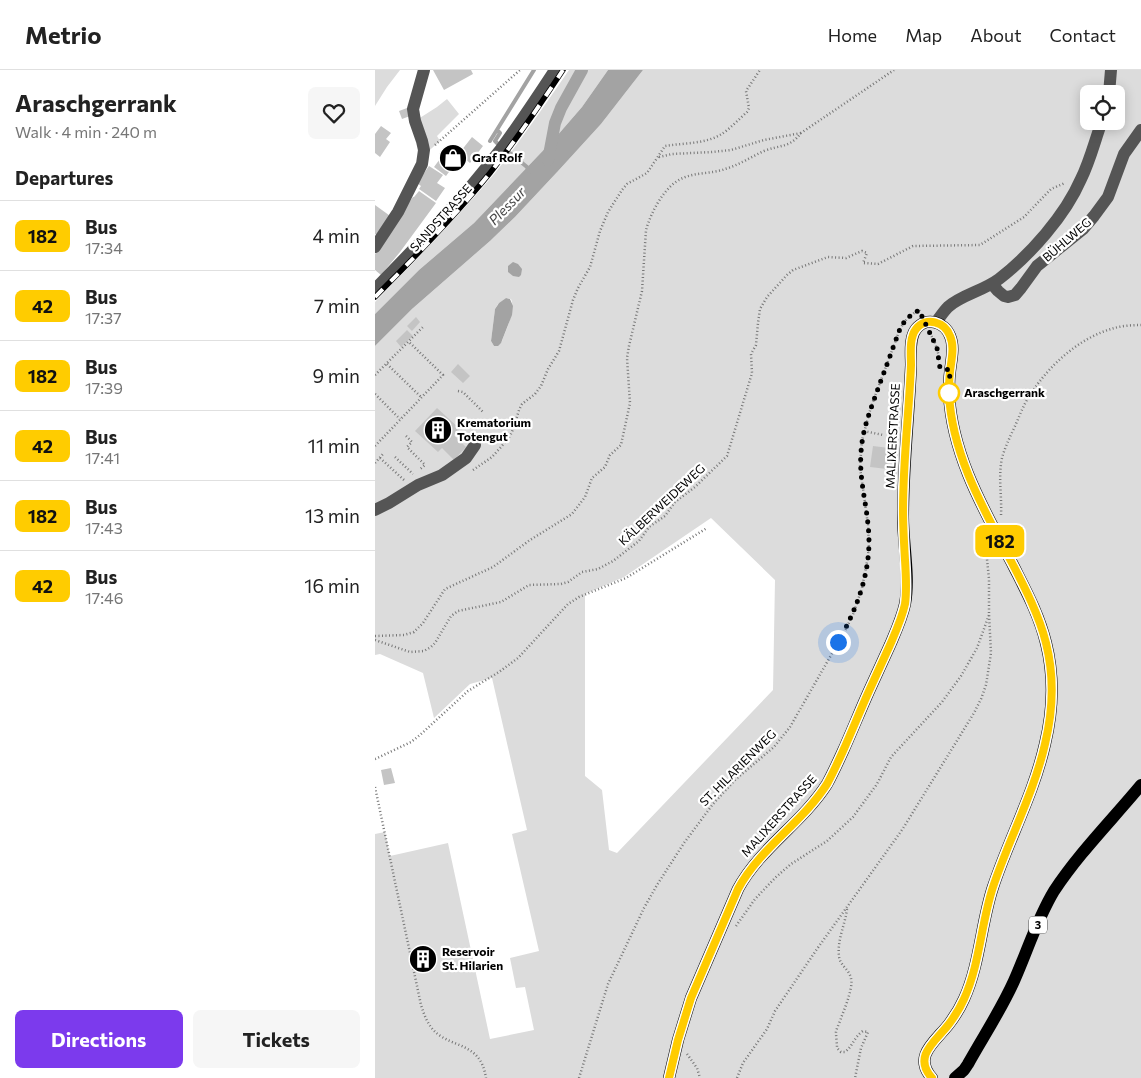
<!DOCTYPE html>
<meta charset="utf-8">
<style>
:root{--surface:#fff;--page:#f6f6f6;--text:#222;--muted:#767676;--line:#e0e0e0;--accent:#7c3aed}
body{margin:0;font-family:Commissioner,sans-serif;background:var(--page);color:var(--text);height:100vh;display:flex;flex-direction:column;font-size:19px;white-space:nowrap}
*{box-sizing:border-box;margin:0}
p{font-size:16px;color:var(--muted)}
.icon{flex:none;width:28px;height:28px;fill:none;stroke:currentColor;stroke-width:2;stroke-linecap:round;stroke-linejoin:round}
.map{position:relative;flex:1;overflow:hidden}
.sheet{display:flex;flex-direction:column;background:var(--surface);width:375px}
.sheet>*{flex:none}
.badge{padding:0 10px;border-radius:8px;font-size:18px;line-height:32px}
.controls{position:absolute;left:705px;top:15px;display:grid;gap:10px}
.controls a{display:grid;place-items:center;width:45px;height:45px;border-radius:8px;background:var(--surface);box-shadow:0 2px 12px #0003;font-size:25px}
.you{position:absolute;width:25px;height:25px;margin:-12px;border:4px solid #fff;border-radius:50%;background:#1a73e8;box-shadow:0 0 0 8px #1a73e833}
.map>.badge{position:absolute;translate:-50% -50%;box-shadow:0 0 0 2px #fff}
h2{padding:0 15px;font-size:19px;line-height:45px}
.round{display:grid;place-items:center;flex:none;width:52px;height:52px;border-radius:8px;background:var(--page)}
.headline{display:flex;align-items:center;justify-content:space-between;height:85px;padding:0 15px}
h1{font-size:24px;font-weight:700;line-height:38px}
.action{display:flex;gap:10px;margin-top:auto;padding:10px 15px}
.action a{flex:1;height:58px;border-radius:8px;background:var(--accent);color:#fff;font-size:20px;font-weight:700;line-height:58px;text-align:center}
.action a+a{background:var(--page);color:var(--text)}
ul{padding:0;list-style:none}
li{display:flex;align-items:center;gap:15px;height:70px;padding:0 15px;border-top:1px solid var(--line)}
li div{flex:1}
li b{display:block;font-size:19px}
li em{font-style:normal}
li .badge{min-width:55px;font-weight:700;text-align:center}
header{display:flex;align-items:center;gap:30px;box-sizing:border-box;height:70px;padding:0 25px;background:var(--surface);border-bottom:1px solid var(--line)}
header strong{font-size:24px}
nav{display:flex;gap:28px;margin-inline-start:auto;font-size:18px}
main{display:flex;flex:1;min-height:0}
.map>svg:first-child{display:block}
</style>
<header>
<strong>Metrio</strong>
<nav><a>Home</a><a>Map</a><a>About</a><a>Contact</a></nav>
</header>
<main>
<section class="sheet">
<div class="headline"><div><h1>Araschgerrank</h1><p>Walk · 4 min · 240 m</p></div><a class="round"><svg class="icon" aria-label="heart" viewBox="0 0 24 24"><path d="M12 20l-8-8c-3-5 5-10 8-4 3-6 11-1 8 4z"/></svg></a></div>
<h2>Departures</h2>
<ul>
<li><span class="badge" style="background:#fc0;color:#111">182</span><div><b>Bus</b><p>17:34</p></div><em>4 min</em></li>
<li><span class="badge" style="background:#fc0;color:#111">42</span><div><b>Bus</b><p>17:37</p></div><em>7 min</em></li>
<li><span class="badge" style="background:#fc0;color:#111">182</span><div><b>Bus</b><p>17:39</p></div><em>9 min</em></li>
<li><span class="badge" style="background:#fc0;color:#111">42</span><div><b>Bus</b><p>17:41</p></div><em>11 min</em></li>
<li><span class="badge" style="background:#fc0;color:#111">182</span><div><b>Bus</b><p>17:43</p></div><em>13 min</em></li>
<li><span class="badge" style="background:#fc0;color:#111">42</span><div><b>Bus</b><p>17:46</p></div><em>16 min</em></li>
</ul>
<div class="action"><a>Directions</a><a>Tickets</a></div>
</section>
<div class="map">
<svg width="766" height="1008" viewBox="0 0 766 1008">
<rect width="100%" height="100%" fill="#fff"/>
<path fill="#dcdcdc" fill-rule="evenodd" d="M0,0H25L12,17L0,36Z
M194,0H233L207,37L181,67L99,153L44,200L0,244V232C41,190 82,148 120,103C146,70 170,35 194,0Z
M268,0H766V1008H0V764L10,762L15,786L73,773L115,969L159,960L150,917L141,918L135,888L164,881L137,764L152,760L117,608L95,614L59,648L48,603L5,584L0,585V276L37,239L115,171L140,147L184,100L226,54ZM714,24H741V51H714ZM131,228L136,229C141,240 131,260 127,271L119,276L116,271L120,239L123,234ZM336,448L400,510L398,620L242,783L234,780L227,720L210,706V524L249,507Z
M72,29L84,44L62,66L65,71L49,85L40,51L62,37Z"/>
<path fill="#a3a3a3" d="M233,0H268L226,54L184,100L140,147L115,171L37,239L0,276V244L44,200L99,153L181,67L207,37Z
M138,192L143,194L147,199L146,205L144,207L138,206L133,202V196Z
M131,228L135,229L138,236L137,245L126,273L123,276H119L116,271L120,239L124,233Z"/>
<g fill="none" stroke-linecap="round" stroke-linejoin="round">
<path stroke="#a3a3a3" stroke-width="4" d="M122,60L125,63L120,71L123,74
M115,71L159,0
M135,83L152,97L154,102"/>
<path stroke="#a3a3a3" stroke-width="12" d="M173,90L180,53L186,38L207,0"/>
</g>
<path fill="#c4c4c4" d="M58,0H96L98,4L69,20Z
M32,38L35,46L27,49L24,41Z
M6,56L16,63L11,69L15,72L5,87L0,83V64Z
M97,67L108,76L95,93L89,88L91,85L86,81Z
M73,78L85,87L71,106L59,97Z
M54,96L68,105L62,113L70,118L61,131L44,119L46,116L42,113Z
M44,121L61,133L25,182L6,205L0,200V184L26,143L38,127H39Z
M0,135L18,148L4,167L0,164Z
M41,247L45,252L37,261L32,256Z
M32,260L38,266L26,277L21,271Z
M83,294L95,306L88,313L76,302Z
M62,338L85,359L79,365L91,377L79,390L67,378L63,382L40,361Z
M498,376L514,378L512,399L495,397Z
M16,698L20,713L9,715L6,700Z
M53,881L56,893L43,897L40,885Z"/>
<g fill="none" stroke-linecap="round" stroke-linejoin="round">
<defs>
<path id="major" d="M294,1008L303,970L316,928L363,819C385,778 427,753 452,714C458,703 463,692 468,681C477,661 485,641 494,621C501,606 508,590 515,575C521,561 527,548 530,534C535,507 528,474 528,447C528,396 534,345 536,295C536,284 534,268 541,259C551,246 570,252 575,266C580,277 576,291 575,302C574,309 574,317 574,324C577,385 609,440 637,493C650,519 664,544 671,573C679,605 678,641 670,674C659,723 634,769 618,817C606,853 605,894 589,929C585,938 580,946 574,954C561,971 537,986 557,1008
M580,1008L589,1000L593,994C608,967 626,940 639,911C652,882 662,849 679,821C704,783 737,750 766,715"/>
</defs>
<use href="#major" stroke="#dbdbdb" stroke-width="15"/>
<path stroke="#777" stroke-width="2.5" stroke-dasharray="1 2.5" stroke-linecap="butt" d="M60,75L145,0
M284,87L297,84L337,82L356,80L389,70L426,63
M555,263L560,273L564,286
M12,294L46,327
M0,305L48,257
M83,321L88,322L109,343
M0,324L25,349
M489,361L508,365
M31,366L37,372L32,377L50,395L44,400
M0,376L68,305L34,272
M20,387L38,404
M5,388L29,410
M0,393L8,384
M98,400L117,387L126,377L135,366L139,357L144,340L147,334L160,324L166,316L173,299L184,281L198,230L203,218L215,197L225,161L233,142L247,120L252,114L272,103L290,76C308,73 329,74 345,65C354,60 364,49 372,42L374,38L371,21L385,0
M626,445C627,426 623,407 627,388C630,377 635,367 640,356C645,345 649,333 657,322C675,295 703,269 736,259C745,256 756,255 766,255
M0,566L29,565L39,562L48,553L70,519L118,497L155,470L197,444L210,427L217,408L230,397L235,385L246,375L255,333L252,288L254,276L267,221L271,160C276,142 290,115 308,108C321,102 337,104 350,99C364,95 376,87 389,81C404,75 415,78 426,63L519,0
M0,570L35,582L49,581L56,577L60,573L76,546L83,541L126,532L154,515L186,514L193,512L207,502L223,499L238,491L264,471L274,457L290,446L300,432L320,417L352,386L377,303L376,284L381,275L383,253L385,239L392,227L412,205L418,200L453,187L471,188L487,181L492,183L488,193L503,194L538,176L605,175L649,147L676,119L690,113
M0,689L36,672L45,665L93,621L124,602L143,588L193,534L204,527L251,508L332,458
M0,717L46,935C50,948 55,960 67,967C72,970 77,972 82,974C100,981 108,989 111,1008
M472,839C470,855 462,870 464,886C465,898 479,900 476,917C474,928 470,938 466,948C465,952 462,957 461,962C461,967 462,973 462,978L466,982H470C478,976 479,967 488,961L493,962L486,978L480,1008
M361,856L380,829L401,807L416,794L452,771L478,747L502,714L516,687L567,632L586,606L602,578L614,545
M312,984L322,998L325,1008
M204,1008L233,914L269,838L282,815L309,773L338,734L361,709L399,677L415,657L471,559L479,542L487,518L492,492L494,477L493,455L485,397L487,370L496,337L525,259C530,250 535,245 544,240L545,242
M362,1008L368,993L392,959L400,941L442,879L527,760L599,643L606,629L611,615L616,583L614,544V509L610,469"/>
<path stroke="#555" stroke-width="12" d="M734,24L736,0
M0,177L23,142L47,94L49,80L47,71L40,51L38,39L49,0
M617,214L623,221L629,226L633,227L640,225L646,218L662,196L708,159L719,146L733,127L749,84L766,60
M0,219C44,174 88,129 126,79C145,53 163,26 180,0
M561,252C565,247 569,241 573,237C586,225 608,221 624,209C655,185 690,146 706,109C715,91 720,70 727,51
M0,440L14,433L43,415L67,405L91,388L100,375"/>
<use href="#major" stroke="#000" stroke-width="12"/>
<defs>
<path id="rail" d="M0,227C40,187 79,147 115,103C141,70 165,35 188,0"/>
</defs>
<use href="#rail" stroke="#000" stroke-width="5.5"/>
<use href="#rail" stroke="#fff" stroke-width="4" stroke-dasharray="11" stroke-linecap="butt"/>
</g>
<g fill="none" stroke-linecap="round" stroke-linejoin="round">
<defs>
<path id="line" d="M294,1008L303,970L316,928L363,819C385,778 427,753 452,714C458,703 463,692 468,681C477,661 485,641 494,621C501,606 508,590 515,575C521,561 527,548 530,534C532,520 531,505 530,490C529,473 528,457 528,440C528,391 534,343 536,295C536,284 534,268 541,259C551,246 570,252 575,266C580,277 576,291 575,302C574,309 574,317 574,324C577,385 609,440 637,493C650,518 664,545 671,573C679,605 678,641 670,674C659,723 634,769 618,817C606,853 605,894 589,929C585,938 580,946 574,954C561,971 537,986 557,1008"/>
</defs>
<use href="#line" stroke="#fff" stroke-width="11"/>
<use href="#line" stroke="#fc0" stroke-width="8"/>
<path stroke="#000" stroke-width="5" stroke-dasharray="0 9" d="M463,572C483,537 498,497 493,455C491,431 484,408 486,383C487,359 497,336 505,313C512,295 518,277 525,259L531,249L544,240L562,278L565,298L575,300L574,323"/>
</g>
<defs>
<symbol id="shop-disc" viewBox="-11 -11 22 22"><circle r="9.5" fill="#000" stroke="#fff"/><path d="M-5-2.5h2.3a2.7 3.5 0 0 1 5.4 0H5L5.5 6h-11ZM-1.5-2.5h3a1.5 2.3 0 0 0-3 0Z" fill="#fff"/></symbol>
<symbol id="building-disc" viewBox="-11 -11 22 22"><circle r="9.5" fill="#000" stroke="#fff"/><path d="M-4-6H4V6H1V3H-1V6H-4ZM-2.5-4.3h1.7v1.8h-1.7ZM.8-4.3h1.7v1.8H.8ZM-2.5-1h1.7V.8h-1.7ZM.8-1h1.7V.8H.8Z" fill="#fff"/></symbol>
</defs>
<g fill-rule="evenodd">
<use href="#shop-disc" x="62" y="72" width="32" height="32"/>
<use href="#building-disc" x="47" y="344" width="32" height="32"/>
<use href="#building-disc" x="32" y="873" width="32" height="32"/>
</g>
<circle fill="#fff" stroke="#fc0" stroke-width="2.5" cx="574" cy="323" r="10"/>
<g text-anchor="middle" stroke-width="4.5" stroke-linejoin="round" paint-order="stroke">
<rect fill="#fff" stroke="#4c4c4c" stroke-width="1" x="654" y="846.5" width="18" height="17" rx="4"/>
<g font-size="11" font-weight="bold" fill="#000">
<text x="663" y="859">3</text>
</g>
<g font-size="12" font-weight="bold" fill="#000" stroke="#fff" text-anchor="start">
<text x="97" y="92">Graf Rolf</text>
<text x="82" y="357">Krematorium<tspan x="82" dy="14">Totengut</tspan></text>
<text x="67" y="886">Reservoir<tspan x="67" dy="14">St. Hilarien</tspan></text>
</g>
<g font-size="12" fill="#000" stroke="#fff">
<text transform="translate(66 148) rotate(-48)" y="4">SANDSTRASSE</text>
<text transform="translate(692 170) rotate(-41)" y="4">BÜHLWEG</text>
<text transform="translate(518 366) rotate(-87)" y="4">MALIXERSTRASSE</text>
<text transform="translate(287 435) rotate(-43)" y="4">KÄLBERWEIDEWEG</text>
<text transform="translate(363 698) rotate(-45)" y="4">ST. HILARIENWEG</text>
<text transform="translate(404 746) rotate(-48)" y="4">MALIXERSTRASSE</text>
</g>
<g font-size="12" font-weight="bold" fill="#000" stroke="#fff" text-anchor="start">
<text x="589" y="327">Araschgerrank</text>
</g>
<g font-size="14" font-style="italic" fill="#444" stroke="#fff">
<text transform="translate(132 136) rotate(-46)" y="5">Plessur</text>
</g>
</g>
</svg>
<div class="controls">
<a><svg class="icon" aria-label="locate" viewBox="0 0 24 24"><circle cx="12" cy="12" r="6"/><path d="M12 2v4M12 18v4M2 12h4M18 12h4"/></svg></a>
</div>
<div class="you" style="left:463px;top:572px"></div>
<b class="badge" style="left:625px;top:471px;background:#fc0;color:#111">182</b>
</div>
</main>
